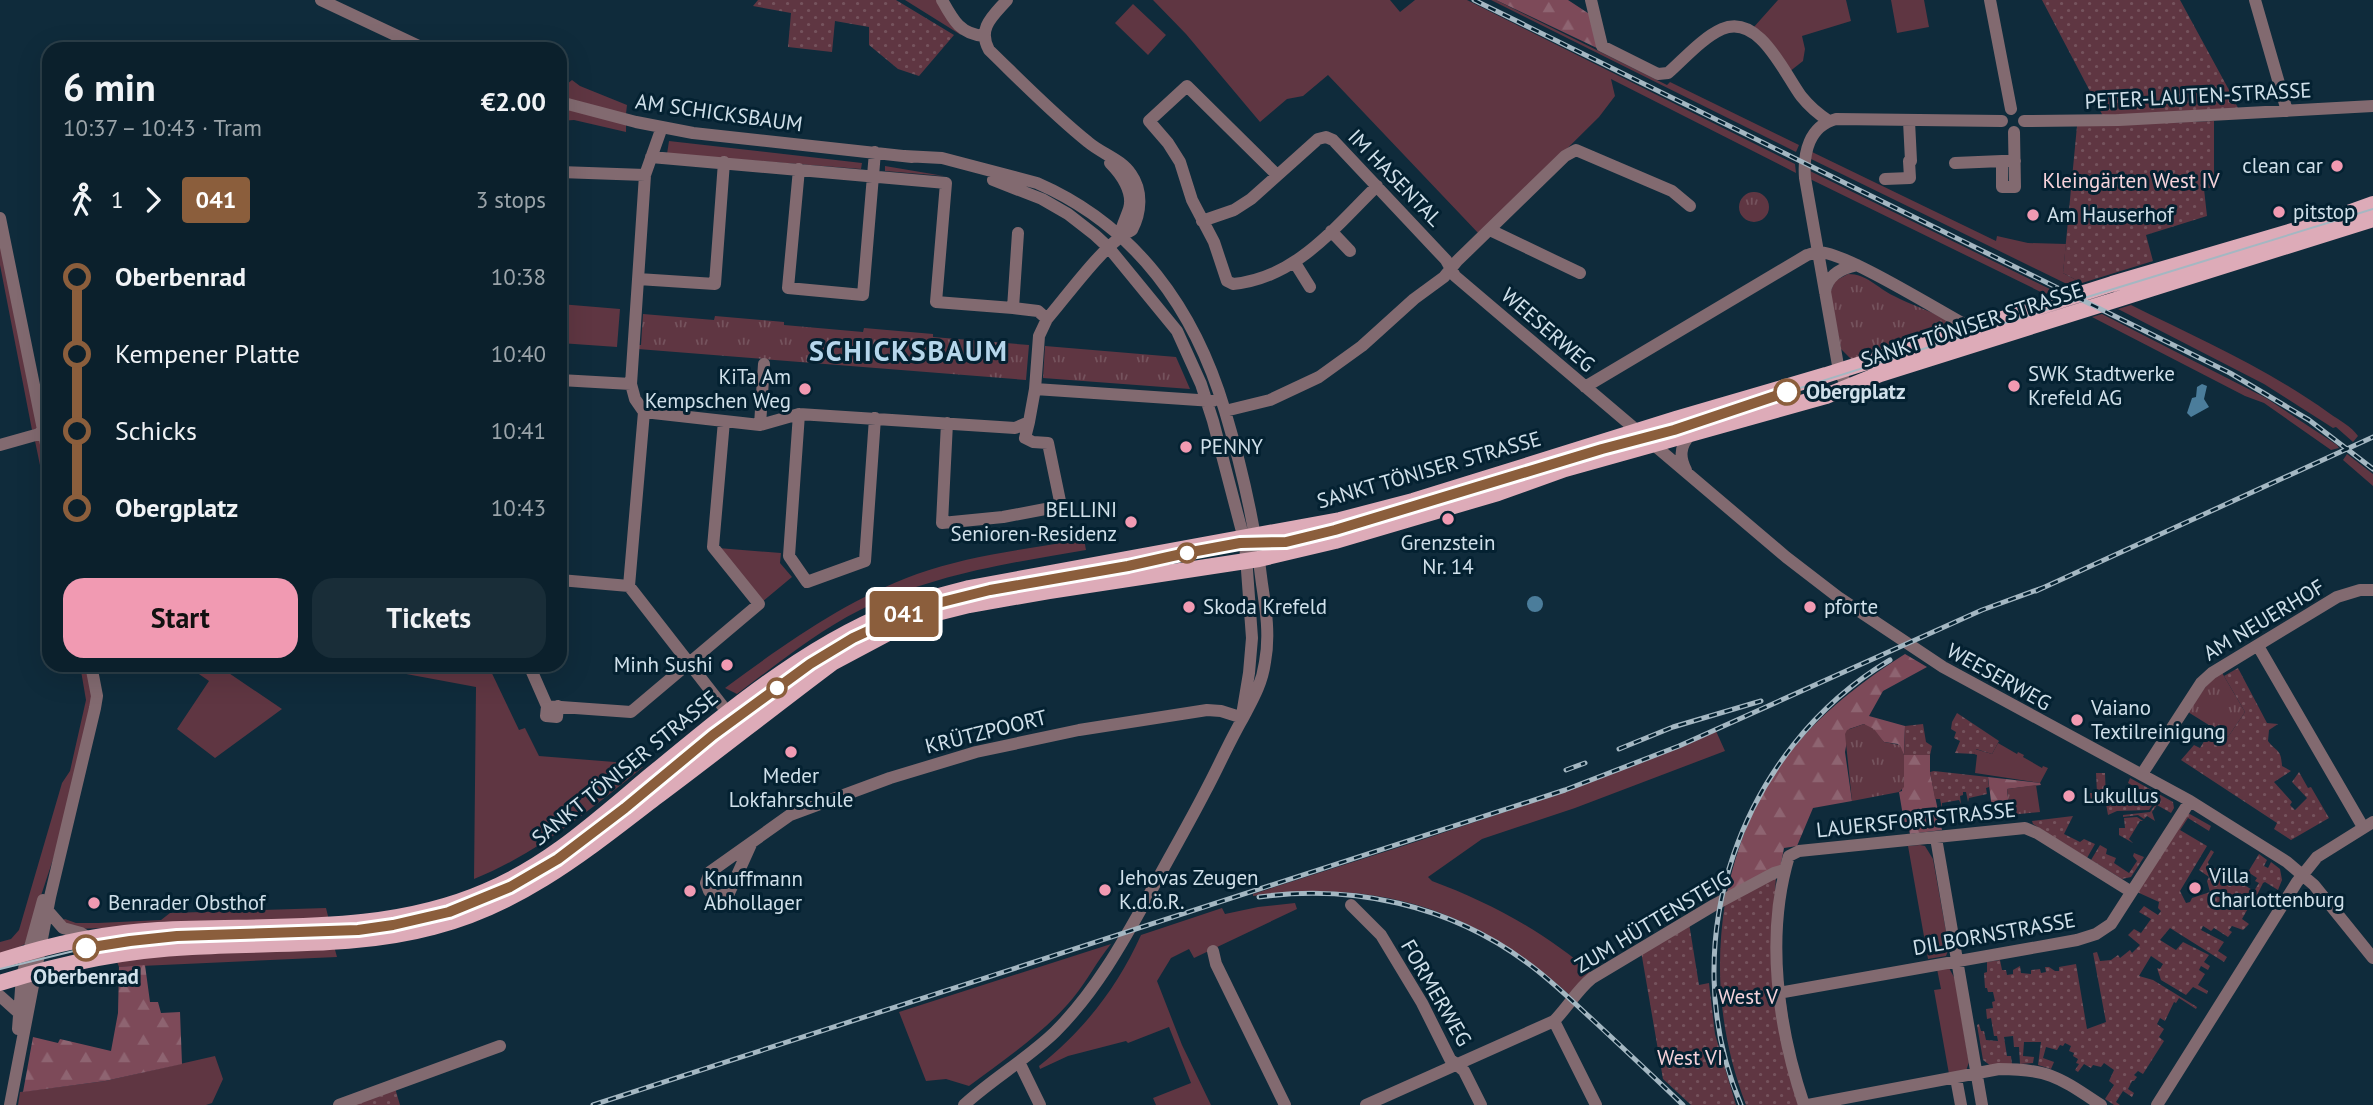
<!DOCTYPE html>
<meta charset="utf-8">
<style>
:root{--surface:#0b202c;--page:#192d38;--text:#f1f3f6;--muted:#9aa3a9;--line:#2b3e48;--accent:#f19ab2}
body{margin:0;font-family:"PT Sans",sans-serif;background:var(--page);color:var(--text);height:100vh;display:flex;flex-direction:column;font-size:26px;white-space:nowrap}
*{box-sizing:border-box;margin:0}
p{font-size:23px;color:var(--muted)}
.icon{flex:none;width:38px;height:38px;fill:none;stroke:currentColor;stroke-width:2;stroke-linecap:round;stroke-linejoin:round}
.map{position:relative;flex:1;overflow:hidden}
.panel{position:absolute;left:42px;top:42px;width:525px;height:630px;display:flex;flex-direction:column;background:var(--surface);border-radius:21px;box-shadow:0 7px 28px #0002,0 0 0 2px var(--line)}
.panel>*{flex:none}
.badge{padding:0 14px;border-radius:5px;font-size:24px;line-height:46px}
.map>.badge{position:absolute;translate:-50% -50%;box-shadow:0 0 0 4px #fff}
.legs{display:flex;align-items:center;gap:10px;height:77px;padding:0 21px;font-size:23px}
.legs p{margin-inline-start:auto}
.headline{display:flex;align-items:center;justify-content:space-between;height:119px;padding:0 21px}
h1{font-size:38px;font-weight:700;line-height:52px}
.cta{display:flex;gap:14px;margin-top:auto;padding:14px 21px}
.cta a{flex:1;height:80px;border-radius:21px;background:var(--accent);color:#111;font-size:28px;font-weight:700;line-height:80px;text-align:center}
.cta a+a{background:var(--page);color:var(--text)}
ul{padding:0 21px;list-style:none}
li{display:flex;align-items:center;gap:24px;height:77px;font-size:26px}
li i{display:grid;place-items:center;width:10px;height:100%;margin:0 9px;background:currentColor}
li i::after{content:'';width:18px;height:18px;margin:-9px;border:5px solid;border-radius:50%;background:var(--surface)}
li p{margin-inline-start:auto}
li:first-child i{background:linear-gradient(#0000 50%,currentColor 0)}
li:last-child i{background:linear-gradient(currentColor 50%,#0000 0)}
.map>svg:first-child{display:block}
</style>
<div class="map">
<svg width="2373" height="1105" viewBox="0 0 2373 1105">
<defs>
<pattern id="forest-firs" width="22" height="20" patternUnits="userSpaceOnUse" patternTransform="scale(1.75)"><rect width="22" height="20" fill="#7d4a59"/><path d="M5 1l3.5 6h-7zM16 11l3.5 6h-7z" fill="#8e6471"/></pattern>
<pattern id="park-tufts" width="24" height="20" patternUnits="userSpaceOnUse" patternTransform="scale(1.75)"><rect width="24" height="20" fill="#5f3642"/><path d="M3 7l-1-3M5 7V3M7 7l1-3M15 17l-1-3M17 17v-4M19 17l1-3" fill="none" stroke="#75535d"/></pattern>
<pattern id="garden-dots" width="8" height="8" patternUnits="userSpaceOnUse" patternTransform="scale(1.75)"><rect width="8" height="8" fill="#5f3642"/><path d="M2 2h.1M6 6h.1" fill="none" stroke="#75535d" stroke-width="1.8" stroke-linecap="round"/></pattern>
</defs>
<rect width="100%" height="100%" fill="#0f2b3b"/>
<path fill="#5f3642" d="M905,0H937L947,19L961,35Z
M1153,0H1390L1400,12L1415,0H1467L1795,164L1796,173L1611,79L1615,96L1599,117L1480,235L1328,75L1303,96L1287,99L1260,122L1186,34Z
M1491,0H1496L1667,85L1670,82L1799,145L1796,152Z
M1778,0H1846L1851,21L1802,36L1805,49L1803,61L1789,72L1753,28Z
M1891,0H1924L1929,27L1897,33Z
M1133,4L1166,35L1148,55L1115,23Z
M572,80L580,86L627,105L626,114L560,97V90L564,91L567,84Z
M560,106L626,124V132L574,120L560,121Z
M669,141L862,163L861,169L667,154Z
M1810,151L1996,241L1997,236L2028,243L2066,244L2063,273L2082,283L2071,286L1809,158Z
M885,166L944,176L885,171Z
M1808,170L2054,291L2045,294L1810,179Z
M0,235L40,428L32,430L0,265Z
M560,304L620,309L617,347L560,343Z
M2131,305C2198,338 2268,369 2329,413C2339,420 2352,427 2358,436L2353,442L2336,427L2333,428L2264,384L2118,309Z
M2102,314L2266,398L2337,445L2339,448L2331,450L2264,403L2245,396L2092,317Z
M41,439C53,458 49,488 49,509L35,441Z
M2347,454L2373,474V486L2343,460Z
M1084,539L1086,550C1009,563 931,575 860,610C816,632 776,665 737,694L725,688C786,643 846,600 917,574C970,555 1029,549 1084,539Z
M718,548L781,553L780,563L792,577L762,602Z
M80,665H88L93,692L64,826L25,944L0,957V942L11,939L19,930L62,783L70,771L86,700Z
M186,665H217L282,709L215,758L177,729L209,681Z
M358,665H488L519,730L525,728L539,756L640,764L643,767C590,810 538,853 474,879L476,687Z
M1716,731L1725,751L1575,808L1482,839L1428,877L1432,881C1491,903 1545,932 1594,975L1572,997C1475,910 1383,879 1253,896V894C1409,844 1565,796 1716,731Z
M1998,743L2017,754L2018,752L2024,755L2023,757L2042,768L2043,766L2048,768L2040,783L1975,773L1977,755L1974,754L1975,749L1992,754Z
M1920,845L1925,846L1933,859L1949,948L1946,956L1928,959L1908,846Z
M1295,903L1297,909L1194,958L1189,949L1171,958L1157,981L1182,1045L1211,1105H1156L1153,1098L1191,1083L1169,1027L1128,1043L1126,1041L1068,1056L1040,1069L1039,1066C1084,1030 1117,988 1141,935L1222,908L1225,914L1258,907Z
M326,908L329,920L75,929L59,922L65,919L76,923H98L161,920L170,913Z
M1111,944C1097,961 1087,981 1073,998C1044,1033 1005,1059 969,1086L946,1079L926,1081L899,1012Z
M334,946L337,957L119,967L116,959Z
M1949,968L1955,979L1969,1062L1966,1071L1949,1074L1934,990L1941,989L1937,969Z
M215,1056L223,1079L212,1103L206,1105H18L20,1092L105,1081Z"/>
<path fill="url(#forest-firs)" d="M1496,0H1568L1594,17L1599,49Z
M1905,654L1927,667L1883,691L1869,716L1905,726L1904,755H1930V772L1942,830L1910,834L1907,822H1904L1899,792L1902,791L1904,755L1898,744L1884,742L1864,724L1849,729L1845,752L1852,801L1813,808L1797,846L1784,848L1780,869L1726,898C1749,782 1807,716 1905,654Z
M1988,777L2040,783L2041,785L2007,789L2010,815L1993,817Z
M145,965L150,1002H158L161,1013L180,1012L182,1064L105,1081L23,1092L33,1037L58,1043L60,1039L111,1051L118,1013L119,967Z"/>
<path fill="url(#park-tufts)" d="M1739 207a15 15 0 1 1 30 0a15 15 0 1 1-30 0Z
M1848,274C1867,274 1877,288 1894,296C1911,305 1930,310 1946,320L1948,328L1853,361L1841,349L1830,293L1835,281Z
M643,314L714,320L715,316L784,322V325L863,332L864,328L933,334V337L1029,345L1026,380L638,349V345H641Z
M1045,346L1176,357L1190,389L1043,378Z
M2221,671L2245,712L2228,737L2188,712L2206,686Z
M1864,724L1874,729L1884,742L1900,745L1904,755V787L1899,792L1852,801L1845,734L1847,730Z
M2036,785L2040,812L2010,815L2007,789Z"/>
<path fill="url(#garden-dots)" d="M758,0H896L954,35L919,76L898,69L869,45V27L835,21L832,52L788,47L791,13L753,6Z
M2042,0H2180L2229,90V102H2235L2239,110L2104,118Z
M2214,121V187L2204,189L2207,216L2146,235L2153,261L2082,283L2063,273L2077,126Z
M2238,668L2267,723L2278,724L2269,730L2268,741C2277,753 2281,748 2282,766L2291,771L2274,782L2292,802L2290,805L2295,810L2307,798L2292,782L2299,772L2308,788L2311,787L2329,818L2291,840L2274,829L2277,823L2181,760L2194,745L2200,748L2212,728L2228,737L2245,712L2224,676Z
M1957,713L1999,741L1992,754L1976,749L1974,754L1955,753L1960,741L1954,738L1956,732L1951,729L1952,722Z
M1923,724L1926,742L1932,746L1930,755H1904L1905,726Z
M1934,771L1988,777L1989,787L1986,788L1987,794L1969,798L1968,802L1966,792H1963V795L1960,796L1961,804L1959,800L1942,803V809L1940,799H1935L1930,772Z
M2096,773H2105L2106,799L2119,806L2122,794L2132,802L2134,799L2140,801L2144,792L2128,783L2130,778L2173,802L2174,808L2171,813L2157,805L2152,812L2155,821L2147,816L2144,819L2138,815L2123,817V815L2150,812L2155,805L2153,804L2149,810L2117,811L2108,815L2106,804L2091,802L2090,793H2097Z
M2188,813L2211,826L2209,831L2188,818L2180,830L2207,846L2180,891L2186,903L2190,902L2192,898L2210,892L2207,881L2209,877L2199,870L2211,850L2214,852L2208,862L2209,866L2223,872L2224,875L2234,881H2237L2242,873L2246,875L2241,883L2254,891L2259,883L2255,881L2257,878L2248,872L2259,854L2267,860L2264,866L2268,868L2271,862L2280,869L2282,880L2278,890L2265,882L2263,883L2257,895L2263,899L2258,907L2251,903L2242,919L2249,924L2243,930L2232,926L2229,930L2232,932L2228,937L2214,928L2211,931L2203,926L2201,930L2224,942L2218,951L2227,957L2224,962L2170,928L2160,940L2176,950L2183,942L2209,955L2204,962L2210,966L2208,970L2201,966L2199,970L2205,974L2198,985L2208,991L2207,994L2193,987L2186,995L2161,980L2157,968L2160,969L2163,964L2151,956L2139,976L2153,980L2197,1007L2196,1009L2179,998L2176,1003L2174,1002L2165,1021L2160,1018L2157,1024L2164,1029L2159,1037L2164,1041L2143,1074L2138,1071L2134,1075L2137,1077L2134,1081H2132L2128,1089L2134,1093L2132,1097L2123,1091L2116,1102L2120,1105H2114L2105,1099L2114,1085L2109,1081L2114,1070L2104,1063L2101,1067L2093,1065L2091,1068L2084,1064L2078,1072L2075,1070L2079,1064L2076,1063L2078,1059L2073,1056L2074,1053L2069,1051L2071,1046L2065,1043L2063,1046L2060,1045L2057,1050L2046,1047L2043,1058L2054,1062L2051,1069L2038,1065L2041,1042H2024L2023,1056L2034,1057L2033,1063L2020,1064L2019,1047H2014L2013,1036L2004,1037L2007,1056H2011L2012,1064L1991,1066L1983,1060L1977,1025L1979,1024L1981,1031H1984L1986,1040L1998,1041L1997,1036H1994L1991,1018L1987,1019L1986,1009L1993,1008L1992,1002L1995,1001L1993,992H1988L1987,988H1985L1984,973L1987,972V962L2000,960L2002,970H2006L2007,975L2013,974V970L2020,966L2021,973L2031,974V970L2040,969L2041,973L2046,972L2045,967H2049L2055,971H2059V967L2076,964L2087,1029L2106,1022L2093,953L2097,952L2100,961L2111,960L2118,955L2120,958L2130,950L2132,953L2140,945L2128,935L2134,929L2141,933L2151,919L2139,912L2144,906L2158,915L2161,911L2158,908L2159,902L2137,892Z
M2073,816L2064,834L2080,842L2084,839L2095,844L2087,858L2033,824L2032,821Z
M2137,817L2143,821H2140L2129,839L2133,843L2119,835V828H2125L2124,818Z
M2100,845L2107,849L2106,854L2116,858L2114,863L2129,873L2137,861L2133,856L2134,853L2144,857L2131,877L2122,879L2091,860Z
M1776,876L1774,909L1799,1105H1746C1721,1039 1714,973 1725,903Z
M1689,923L1699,985L1709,983L1715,1034L1736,1105H1691L1663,1079L1641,951Z
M395,1088L400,1105H348Z"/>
<path fill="#4b7d9b" d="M2202,384L2207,386L2204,399L2209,407L2191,417L2187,413L2192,398L2196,397L2197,387Z
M1527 604a8 8 0 1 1 16 0a8 8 0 1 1-16 0Z"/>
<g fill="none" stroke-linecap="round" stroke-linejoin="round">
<path stroke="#826a70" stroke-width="12" d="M321,0L425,49
M942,0C953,20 960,34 984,36
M1591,0L1602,46L1658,74L1668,73C1684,59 1702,38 1722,29C1759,13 1784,73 1801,96C1809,106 1818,114 1829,121
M1990,0L2011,109
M2255,0L2287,111
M560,102L636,122L693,133L912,157
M1909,121L1911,161
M2024,121L2119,120L2373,106
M662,127L645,175L631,384L635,399L644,412L629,586L742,731
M2014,132L2015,187H2002V161H2015
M904,156L942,158L1037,183C1136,226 1195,310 1225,411C1242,468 1255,525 1262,584C1266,610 1270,636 1265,662C1262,684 1253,699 1243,718C1229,742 1218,768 1205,792C1187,827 1167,861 1149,895C1122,944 1095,992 1055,1032C1027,1059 992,1079 964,1105
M651,157L946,183L936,302L1013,308
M1110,163C1121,174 1134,192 1129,209C1126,218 1122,225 1120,235
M1955,163L2002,161
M799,169L788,288L863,295L875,152
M560,172L645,175
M1276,174L1187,86L1149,121L1168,143L1180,162L1192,200L1214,242L1227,281L1233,284C1296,278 1334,228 1377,186
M1885,179L1910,178L1909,161
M993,180L1042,199L1068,214L1095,235L1109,248L1177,331L1201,384L1213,421L1245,543L1252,638L1249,673L1242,715
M0,218L49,459
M1202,221L1234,210L1251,199L1318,139L1326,137L1333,140L1446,260L1455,276L1786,557L1838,597L1943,667L2190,801L2287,862L2314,885L2373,958
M1490,230L1580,273
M1331,231L1350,251
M1018,233L1013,308L1038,311L1047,319
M1295,263L1310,287
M638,279L715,284L724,162
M1825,292C1827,275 1842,268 1857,265
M560,380L631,384
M1585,387L1807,255C1808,255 1817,252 1818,252C1844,251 1944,314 1973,329
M1035,389L1213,401
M1849,389L1839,371L1805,178C1803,153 1809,126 1836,119L2002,121
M1225,411L1270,400L1319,377L1362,346L1414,299L1444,277L1457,261L1565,156L1576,150L1672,191L1690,206
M644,412L760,425L799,414L1015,428L1029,422L1035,389L1039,336L1047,319C1068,295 1105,242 1132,230C1141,213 1143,191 1131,174C1121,159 1102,154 1088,142C1053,114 1021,81 989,50C977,28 993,16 1007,0
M799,414L789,556L807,582L865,561L875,418
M947,423L942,523L1003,517L1061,506L1048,443L1033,442L1025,438L1029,422
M760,425L764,364
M0,445L39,434L43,429
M1686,470C1679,457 1680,446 1690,435
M560,580L629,586
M2258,646L2363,827
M529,665L547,706L631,712L759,604L713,547L724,421
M547,706L546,716L557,717L558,706
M2142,774L2201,683L2212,673L2337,597L2360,590H2373
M1936,838L1982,1105
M752,842L729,893L716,897L709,891L706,883L710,872L790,815L890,778L976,752L1079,730L1207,710L1221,711L1243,718
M1351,905L1381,935L1422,1003L1450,1059L1464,1071L1481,1105
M48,911L63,928L81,933L89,938
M1213,951L1216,964L1285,1105
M1778,993L2077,940L2096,934L2111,924L2190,801
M0,996L19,1013
M1554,1021L1596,1105
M18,1029L22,976L43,900
M1019,1062L1040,1105
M1956,1078L1961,1105
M10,1105L50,897L95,708L97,696L91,665
M339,1105L500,1046
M1366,1105L1554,1021C1568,1007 1577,990 1592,978L1714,905L1774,873L1784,870
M1804,1105C1778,1027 1765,936 1789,856L1799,851L2025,828L2037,833L2130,891
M1808,1105L1999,1069C2050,1069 2060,1078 2101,1105
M2157,1105L2297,882L2317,857L2373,822"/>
<path stroke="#ddabb8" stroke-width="16" d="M0,961C52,944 103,933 158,930C267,924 383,936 486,891C551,864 599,818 652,774C731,709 814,638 912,604C930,598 950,593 969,588L1340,520L1413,501L1676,419L1826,375L2112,284L2323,222L2373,204
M0,983C62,963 127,950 192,947C272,942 355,948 433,927C520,905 586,851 655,798C714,754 772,708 832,663L894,630L937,613L969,605L1049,591L1259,559L1335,541L1498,493L1565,469L1826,396L1880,374L2373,219"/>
<path stroke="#a4b7c2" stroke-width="2" d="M0,969L86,948L130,941L192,936L358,930L393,925L449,912L510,887L558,859L625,808L713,735L810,664L853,638L918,608L990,590L1117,568L1187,553L1240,543L1286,542L1335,530L1602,449L1699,423L1775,396L2055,307L2373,209"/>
<defs>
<path id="rail" d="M1474,0L2230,373L2309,420L2373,469
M2036,591L2373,437
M1619,749L1673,727L1761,701
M1566,770L1585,763
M1259,897C1352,884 1449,905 1526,962C1550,979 1572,1001 1594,1021C1624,1049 1654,1077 1683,1105
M593,1105L1565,790L1679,746L1982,610L2045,587
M1741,1105C1672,943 1740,749 1890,660"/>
</defs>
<use href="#rail" stroke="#a4b7c2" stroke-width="5"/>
<use href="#rail" stroke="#042131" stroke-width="2.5" stroke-dasharray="8" stroke-linecap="butt"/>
</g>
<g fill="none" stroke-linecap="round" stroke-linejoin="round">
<defs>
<path id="line-1" d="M86,948L130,941L177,936L358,930L393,925L449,912L510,887L558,859L625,808L713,735L810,664L853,638L918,608L990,590L1128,566L1186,553L1240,543L1286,542L1335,530L1602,449L1674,430L1787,392"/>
</defs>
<use href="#line-1" stroke="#fff" stroke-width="16"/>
<use href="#line-1" stroke="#8b5e3c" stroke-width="10"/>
</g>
<g fill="#f19ab2" stroke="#042131" stroke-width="2.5">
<circle cx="2337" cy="166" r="7"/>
<circle cx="2279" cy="212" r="7"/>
<circle cx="2033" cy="215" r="7"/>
<circle cx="2014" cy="386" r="7"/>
<circle cx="805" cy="389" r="7"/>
<circle cx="1186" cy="447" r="7"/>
<circle cx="1448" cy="519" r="7"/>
<circle cx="1131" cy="522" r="7"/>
<circle cx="1189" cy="607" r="7"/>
<circle cx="1810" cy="607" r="7"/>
<circle cx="727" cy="665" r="7"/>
<circle cx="2077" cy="720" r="7"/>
<circle cx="791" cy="752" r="7"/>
<circle cx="2069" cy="796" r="7"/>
<circle cx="2195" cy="888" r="7"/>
<circle cx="1105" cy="890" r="7"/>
<circle cx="690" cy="891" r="7"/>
<circle cx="94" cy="903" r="7"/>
</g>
<g fill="#fff" stroke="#8b5e3c" stroke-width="3.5">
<circle cx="1787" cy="392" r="12"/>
<circle cx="1187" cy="553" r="9"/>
<circle cx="777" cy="688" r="9"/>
<circle cx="86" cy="948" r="12"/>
</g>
<g text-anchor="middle" stroke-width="6" stroke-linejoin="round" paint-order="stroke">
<g font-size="21" fill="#d0e0ea" stroke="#042131">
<text transform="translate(2198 96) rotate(-3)" y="7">PETER-LAUTEN-STRASSE</text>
<text transform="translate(719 113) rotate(8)" y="7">AM SCHICKSBAUM</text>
<text transform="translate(1395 178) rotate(46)" y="7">IM HASENTAL</text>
<text transform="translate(1972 325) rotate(-18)" y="7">SANKT TÖNISER STRASSE</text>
<text transform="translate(1548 330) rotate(41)" y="7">WEESERWEG</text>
<text transform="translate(1429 470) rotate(-16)" y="7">SANKT TÖNISER STRASSE</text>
<text transform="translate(2264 620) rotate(-31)" y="7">AM NEUERHOF</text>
<text transform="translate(1999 677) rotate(29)" y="7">WEESERWEG</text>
<text transform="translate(986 732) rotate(-14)" y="7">KRÜTZPOORT</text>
<text transform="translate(625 768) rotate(-39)" y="7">SANKT TÖNISER STRASSE</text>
<text transform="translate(1916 820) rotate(-6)" y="7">LAUERSFORTSTRASSE</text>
<text transform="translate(1653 922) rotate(-31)" y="7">ZUM HÜTTENSTEIG</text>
<text transform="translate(1994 934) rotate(-10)" y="7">DILBORNSTRASSE</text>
<text transform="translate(1436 993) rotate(60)" y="7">FORMERWEG</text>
</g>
<g font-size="21" fill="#d0e0ea" stroke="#042131" text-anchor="start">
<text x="2323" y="173" text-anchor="end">clean car</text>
<text x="2293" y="219">pitstop</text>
<text x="2047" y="222">Am Hauserhof</text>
<text x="2028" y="381">SWK Stadtwerke<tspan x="2028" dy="24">Krefeld AG</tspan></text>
<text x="791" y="384" text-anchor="end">KiTa Am<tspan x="791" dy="24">Kempschen Weg</tspan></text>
<text x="1200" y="454">PENNY</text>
<text x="1117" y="517" text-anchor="end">BELLINI<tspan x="1117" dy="24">Senioren-Residenz</tspan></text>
<text x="1448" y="550" text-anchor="middle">Grenzstein<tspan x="1448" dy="24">Nr. 14</tspan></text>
<text x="1203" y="614">Skoda Krefeld</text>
<text x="1824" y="614">pforte</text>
<text x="713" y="672" text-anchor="end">Minh Sushi</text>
<text x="2091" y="715">Vaiano<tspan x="2091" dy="24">Textilreinigung</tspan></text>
<text x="791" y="783" text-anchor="middle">Meder<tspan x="791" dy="24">Lokfahrschule</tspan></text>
<text x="2083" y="803">Lukullus</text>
<text x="2209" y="883">Villa<tspan x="2209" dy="24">Charlottenburg</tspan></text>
<text x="1119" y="885">Jehovas Zeugen<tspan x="1119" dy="24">K.d.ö.R.</tspan></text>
<text x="704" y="886">Knuffmann<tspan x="704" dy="24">Abhollager</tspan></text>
<text x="108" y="910">Benrader Obsthof</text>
</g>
<g font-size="21" fill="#f6d3db" stroke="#042131">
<text x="2131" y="188">Kleingärten West IV</text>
<text x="1748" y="1004">West V</text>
<text x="1690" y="1065">West VI</text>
</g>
<g font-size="21" font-weight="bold" fill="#d0e0ea" stroke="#042131" text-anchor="start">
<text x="1806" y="399">Obergplatz</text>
<text x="86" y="984" text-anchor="middle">Oberbenrad</text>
</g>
<g font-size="28" font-weight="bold" letter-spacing="2" fill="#b5d6eb" stroke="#042131">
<text x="909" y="361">SCHICKSBAUM</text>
</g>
</g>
</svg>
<b class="badge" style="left:904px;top:614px;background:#8b5e3c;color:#fff">041</b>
<section class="panel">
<div class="headline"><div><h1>6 min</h1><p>10:37 – 10:43 · Tram</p></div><b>€2.00</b></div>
<div class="legs"><svg class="icon" aria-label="walk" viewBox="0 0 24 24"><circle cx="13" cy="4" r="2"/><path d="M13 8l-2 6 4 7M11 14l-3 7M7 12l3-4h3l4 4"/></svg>1<svg class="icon" aria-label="forward" viewBox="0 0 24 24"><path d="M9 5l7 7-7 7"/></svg><b class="badge" style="background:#8b5e3c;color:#fff">041</b><p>3 stops</p></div>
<ul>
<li><i style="color:#8b5e3c"></i><b>Oberbenrad</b><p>10:38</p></li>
<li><i style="color:#8b5e3c"></i><span>Kempener Platte</span><p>10:40</p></li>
<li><i style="color:#8b5e3c"></i><span>Schicks</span><p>10:41</p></li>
<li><i style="color:#8b5e3c"></i><b>Obergplatz</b><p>10:43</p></li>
</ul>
<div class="cta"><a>Start</a><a>Tickets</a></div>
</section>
</div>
